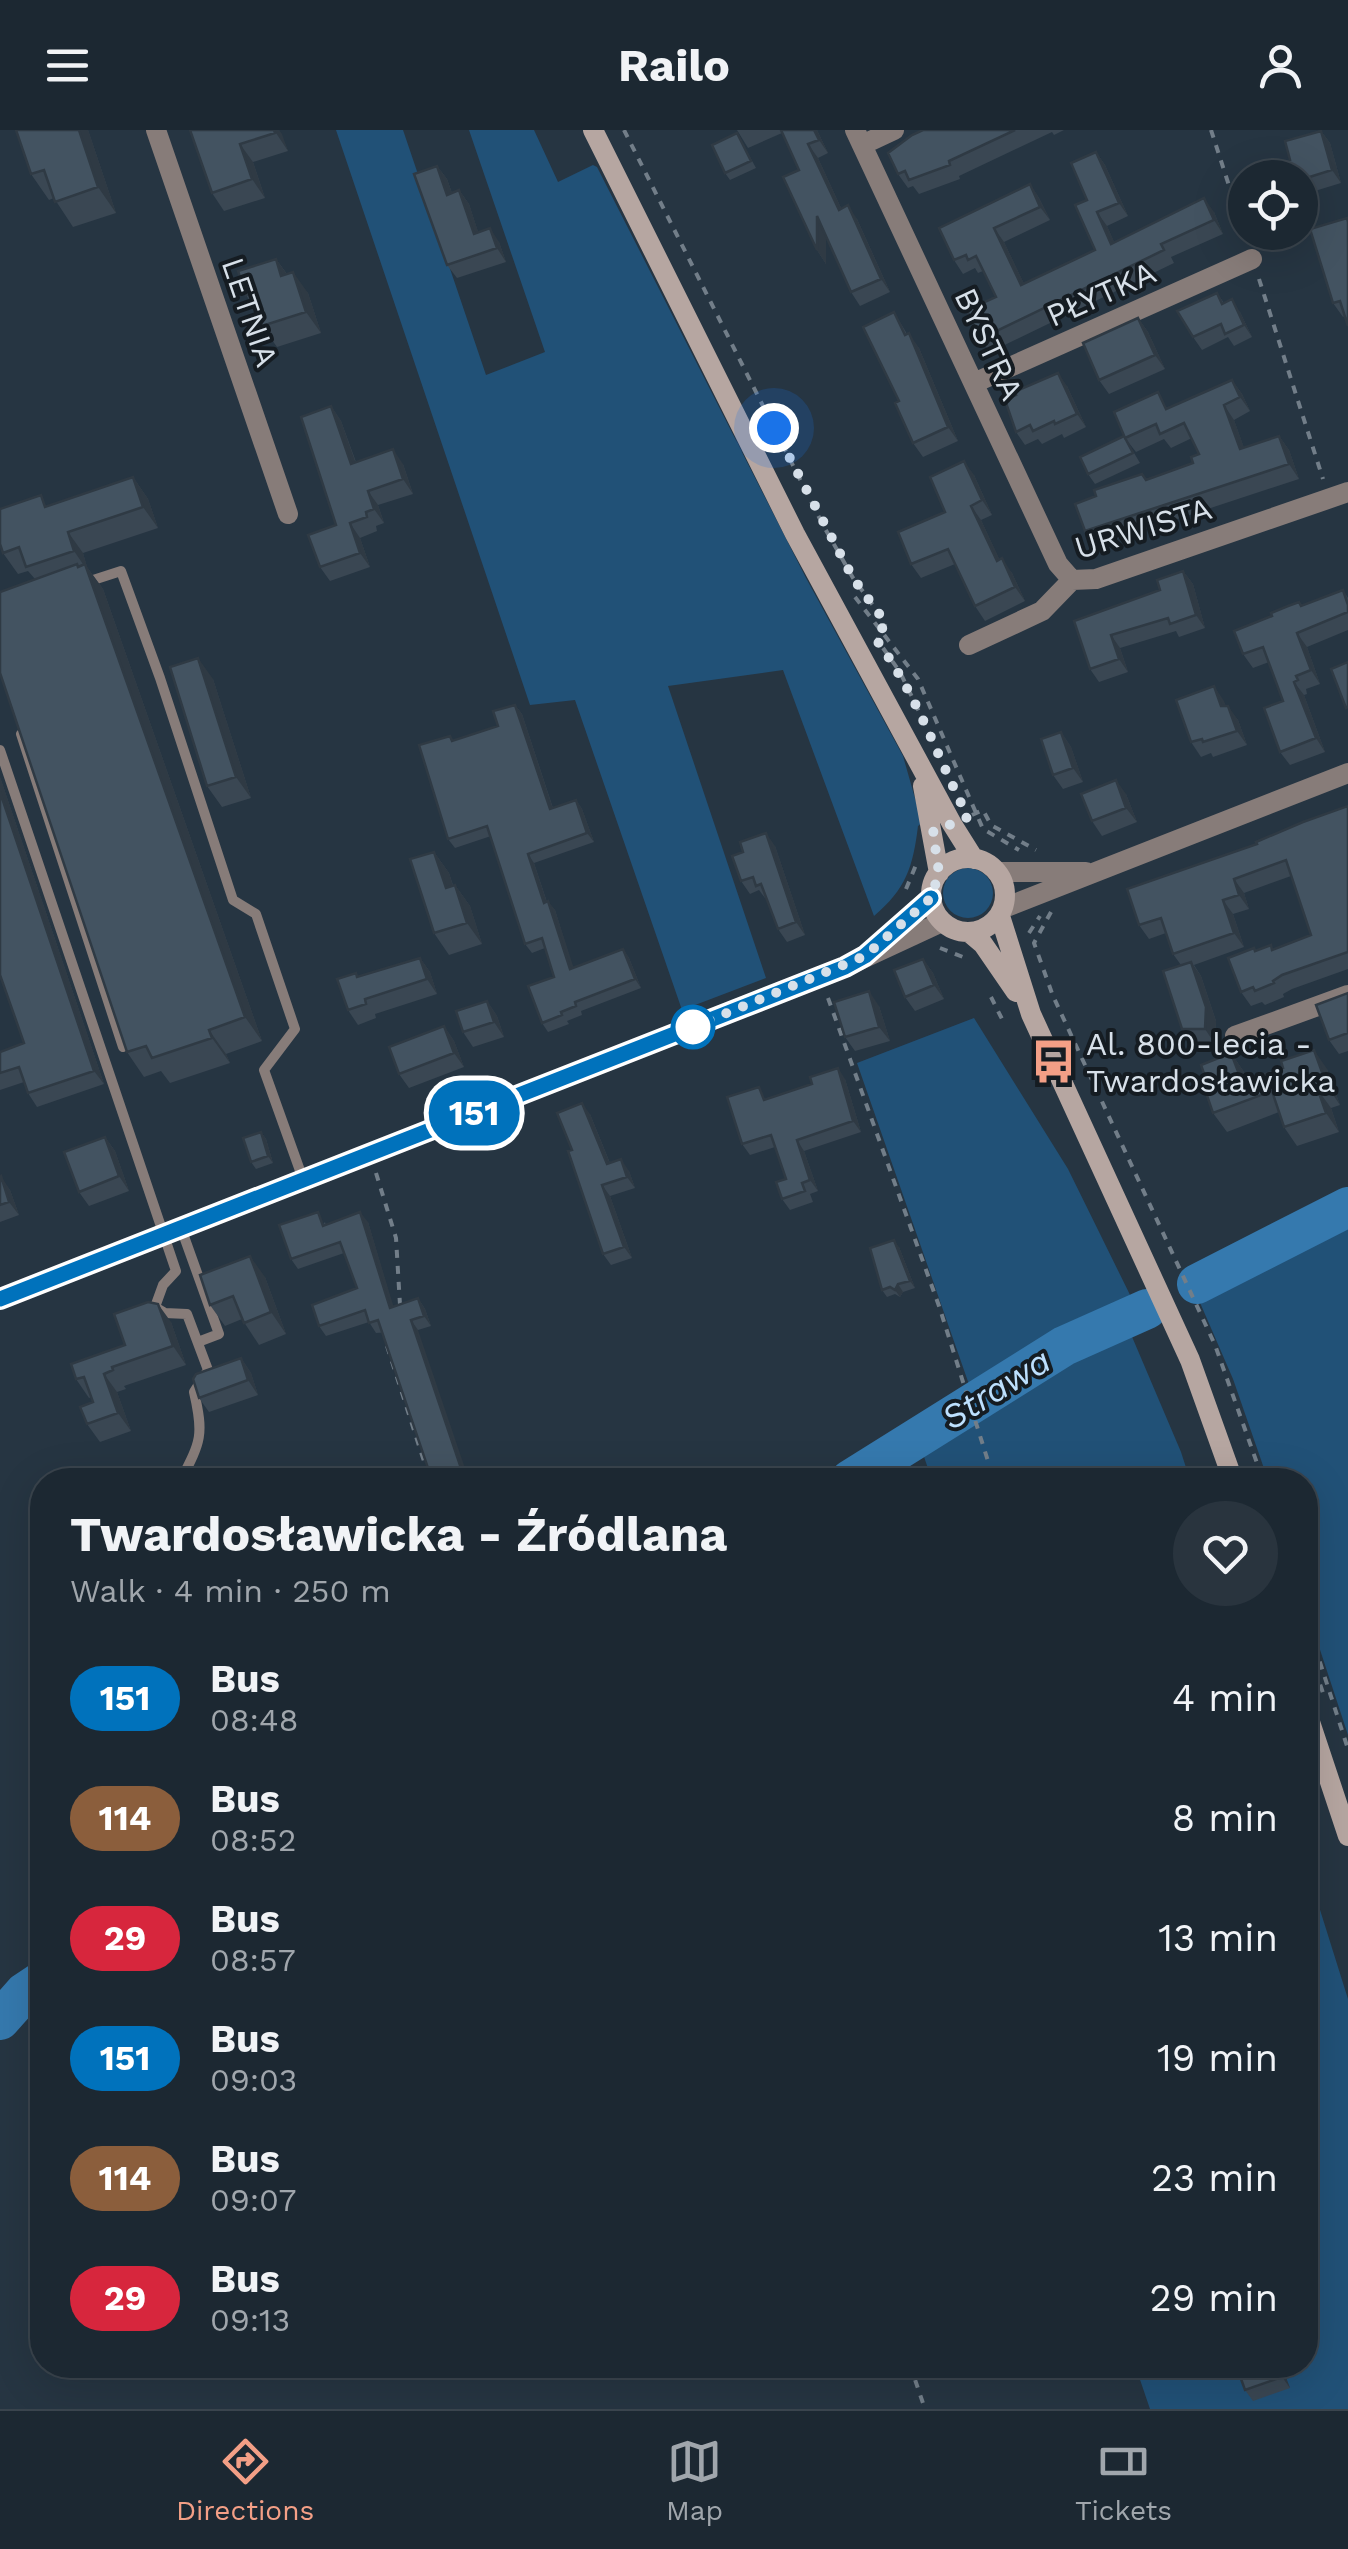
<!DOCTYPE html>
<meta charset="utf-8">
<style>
:root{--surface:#1c2832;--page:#29343e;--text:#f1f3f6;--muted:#a0a6ac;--line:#3a444d;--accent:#f39f86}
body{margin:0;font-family:"Work Sans",sans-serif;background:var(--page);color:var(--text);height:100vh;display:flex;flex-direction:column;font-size:38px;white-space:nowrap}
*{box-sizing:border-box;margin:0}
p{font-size:32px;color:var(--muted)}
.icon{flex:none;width:55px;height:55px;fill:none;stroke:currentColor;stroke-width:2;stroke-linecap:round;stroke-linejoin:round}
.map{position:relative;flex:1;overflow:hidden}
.details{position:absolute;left:30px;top:1338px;width:1288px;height:910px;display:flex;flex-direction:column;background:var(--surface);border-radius:40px;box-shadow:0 10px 40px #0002,0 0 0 2px var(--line)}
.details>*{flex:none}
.badge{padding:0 20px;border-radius:32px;font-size:35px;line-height:65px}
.buttons{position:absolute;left:1228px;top:30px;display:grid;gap:20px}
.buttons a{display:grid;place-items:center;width:90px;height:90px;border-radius:50%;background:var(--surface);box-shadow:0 10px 40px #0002,0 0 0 2px var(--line);font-size:50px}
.you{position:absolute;width:50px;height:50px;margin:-25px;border:8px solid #fff;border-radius:50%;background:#1a73e8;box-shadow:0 0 0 15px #1a73e833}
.map>.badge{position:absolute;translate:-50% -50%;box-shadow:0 0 0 5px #fff}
.round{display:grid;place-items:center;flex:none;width:105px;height:105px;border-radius:52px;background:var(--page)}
.summary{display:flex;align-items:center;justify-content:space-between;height:170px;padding:0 40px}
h1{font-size:48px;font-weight:700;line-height:75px}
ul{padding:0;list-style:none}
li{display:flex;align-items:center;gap:30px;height:120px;padding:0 40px}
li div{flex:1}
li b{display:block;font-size:38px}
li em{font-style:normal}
li .badge{min-width:110px;font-weight:700;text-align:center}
header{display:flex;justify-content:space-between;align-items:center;height:130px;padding:0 40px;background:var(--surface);font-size:45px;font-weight:700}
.menu{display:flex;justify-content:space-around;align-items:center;height:140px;border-top:2px solid var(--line);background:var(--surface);font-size:28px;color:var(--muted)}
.menu a{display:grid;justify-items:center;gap:5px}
.menu .selected{color:var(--accent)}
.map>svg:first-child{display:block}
</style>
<header><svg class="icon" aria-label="menu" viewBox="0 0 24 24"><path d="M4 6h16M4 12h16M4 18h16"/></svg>Railo<svg class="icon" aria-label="person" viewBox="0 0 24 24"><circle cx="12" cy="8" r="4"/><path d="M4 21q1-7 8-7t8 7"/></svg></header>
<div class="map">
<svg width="1348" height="2279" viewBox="0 0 1348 2279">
<rect width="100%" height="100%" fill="#263542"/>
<path fill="#215177" d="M336,0H403L486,245L545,222L469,0H534L558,52L593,35L597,37L806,448L903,626L922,693L918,696C913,737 906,759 874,786L783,540L668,556L766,848L682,880L575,570L530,575Z
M943 763a25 25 0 1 1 50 0a25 25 0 1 1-50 0Z
M974,888L1068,1039L1135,1175L1097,1192L972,1263L857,933Z
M1348,1091V1605L1305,1474V1350H1268L1233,1249L1198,1168Z
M1130,1202L1181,1322L1190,1350H932L922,1321L1063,1231Z
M1305,1732L1348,1869V2279H1150L1135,2235H1305Z"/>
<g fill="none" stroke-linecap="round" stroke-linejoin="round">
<path stroke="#3579ae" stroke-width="40" d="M1197,1154L1348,1077
M850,1350L1064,1216L1147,1179
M0,1890L24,1863L42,1851"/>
<path stroke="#727e89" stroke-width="4" stroke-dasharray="8 8" stroke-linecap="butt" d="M624,0L823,395L853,448L886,493L877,510
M1211,0L1247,111
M1259,149L1323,349
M855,467L918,549L983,699L1019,720
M883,518L900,542L935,615
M972,685L983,680L991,695L1036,720
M906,759L916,735
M1051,782L1034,813L1053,866L1215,1215L1263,1350
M1029,803L1040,786
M940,818L963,827
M991,867L1002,889
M828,868L939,1176L994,1350
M376,1043L396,1108L400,1175
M387,1216L430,1350
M1305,1486L1348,1619
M1305,1509L1324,1566
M910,2235L925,2279"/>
<path stroke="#877c79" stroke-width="10" d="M87,452L121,441L160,548L233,770L256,784L295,899L264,940L303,1049
M21,604L123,917
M0,620L176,1141L163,1155L155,1177L165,1183L187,1184L208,1240L194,1262C204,1305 201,1311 181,1350
M181,1098L219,1204L198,1212"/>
<path stroke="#877c79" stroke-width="20" d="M156,0L288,384
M855,0L1058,434L1072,450
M862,15L894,0
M974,253L1252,129
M969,515L1042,481L1072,450L1096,449L1348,362
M997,742H1086
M1004,778L1348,643
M878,815L931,767
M1235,906L1348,865
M0,1169L845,837L942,792"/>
<path stroke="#b6a6a1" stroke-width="20" d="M593,0L795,404L952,694L974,729
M923,656L939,743
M931 765a37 37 0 1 1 74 0a37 37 0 1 1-74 0Z
M1000,786L1031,884L1190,1230L1233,1350
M970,803L983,814L1016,862
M1305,1577L1348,1706"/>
</g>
<path fill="#3a4753" d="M88,0L116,83L73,97L54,68L49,70L31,44Z
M190,0H279L288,21L253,32L265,68L224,81L212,63Z
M737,0H817L828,23L818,28L841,78L857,89L890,162L860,176L851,162L826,107V134L817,120L799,40L782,3L748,18Z
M923,0H1064L1054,5L1052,2L959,46L960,49L919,64L913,56L908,58L898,44Z
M1321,1L1330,13L1341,53L1305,64L1302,60H1300V48H1251L1290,30Z
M737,3L756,38L730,50L725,43Z
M1096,22L1105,35L1128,86L1107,96L1114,112L1214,82L1223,104L1171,127L1174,133L990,222L980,209L996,167L983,141L978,143L975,138L963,144L954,130L1030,54L1039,68L1050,90L1004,112L1024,154L1095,120L1087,70Z
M437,36L447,49L452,63L459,60L469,74L478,102L499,112L506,132L457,148L447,135Z
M1347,88L1348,90V196L1345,186L1343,187L1333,173Z
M276,129L287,144L308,163L321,203L277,217L262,196L256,180L246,165Z
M1217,163L1224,173L1240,182L1252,207L1234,216L1228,207L1202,220L1193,207Z
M894,182L907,204L919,218L958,311L923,327L913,313L899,271Z
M1138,188L1148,202L1165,239L1109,264L1099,250Z
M1232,250L1242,264L1250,281L1234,290L1244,318L1279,306L1289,320L1299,349L1095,416L1085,401L1096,366L1142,344L1146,349L1193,333L1199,324L1192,308L1171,318L1164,309L1136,322L1125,308L1168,278Z
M1067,256L1086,297L1064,308L1062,304L1042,314L1038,309L1025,315L1016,302Z
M331,276L341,291L356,332L403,334L413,364L378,375L384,393L376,396L377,401L360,408L370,437L330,451L320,437L336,395Z
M1124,306L1140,333L1095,354L1088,344Z
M974,345L992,385L981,390L999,429L1012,443L1025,471L985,491L975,476L955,434L921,448L911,434L945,382Z
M133,347L148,369L158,398L83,423L87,437L103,459L262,911L226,924L230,933L170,953L161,941L144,947L127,922L35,449L28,441L18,444L3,423L49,376Z
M1183,441L1193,454L1205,498L1179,507L1176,501L1120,518L1128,542L1099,552L1090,539L1074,491L1160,460Z
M1343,460L1348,468V500L1307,517L1320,554L1306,559L1307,564L1304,565L1325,622L1290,635L1280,622L1283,571L1269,532L1253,538L1243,524L1302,476Z
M213,549L251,668L222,677L207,656Z
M1214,556L1226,576L1238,590L1247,615L1213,627L1211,623L1201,627L1191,612Z
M515,575L522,584L553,678L576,670L582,679L594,712L534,733L547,772L555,780L573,838L623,819L629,828L641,858L581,881L582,885L567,891L569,894L548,902L542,893L554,847L545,818L532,823L525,814L491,706L455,718L448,709L450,606L454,611L498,596Z
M1061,602L1071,617L1083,652L1063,659L1053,645Z
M0,647L104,954L37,977L28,963L24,952L0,960V922L24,913Z
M1126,664L1137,692L1102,706L1092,691Z
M1348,676V839L1292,859L1283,864L1284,867L1265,875L1262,872L1251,876L1241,862L1256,821L1274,819L1311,805L1291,746L1244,763L1249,779L1233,784L1244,817L1194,835L1201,846L1216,891L1215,914L1192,913L1182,899L1181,835L1173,824L1166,803L1149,809L1139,795L1257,714Z
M775,716L805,805L787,812L778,799L766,768H765L759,760L750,764L741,751Z
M434,722L449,743L453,755H455L470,776L482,814L449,825L434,803Z
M420,828L430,842L437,864L375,884L376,888L358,895L348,880L356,843L359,847Z
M923,829L933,843L944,869L915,881L905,867Z
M1348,863V921L1339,924L1329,910Z
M487,871L497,886L504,907L473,917L463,902Z
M879,876L890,911L855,921L845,907Z
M444,896L454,911L464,937L409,958L399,944Z
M1231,923L1244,942L1247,950L1327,939L1340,975L1331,978L1339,1002L1297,1016L1284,997L1279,982L1227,1002L1213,983L1208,955Z
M845,949L861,1002L804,1021L818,1061L810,1064L813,1072L790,1080L782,1069L786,1049L775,1017L750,1025L742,1014L767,968Z
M590,984L610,1033L629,1041L635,1058L610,1066L632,1128L611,1135L603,1124L572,1020Z
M261,1002L266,1009L273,1033L256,1039L251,1032Z
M105,1007L115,1021L129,1061L89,1076L79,1062Z
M0,1047L10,1060L19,1085L0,1092Z
M325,1092L326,1095L368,1092L393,1177L418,1168L425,1179L431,1196L418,1200L376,1203L369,1192L326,1206L319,1196L357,1158L344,1123L298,1139L291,1129Z
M899,1117L915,1158L903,1162L900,1167L895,1164L887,1167L882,1160Z
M265,1147L286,1204L259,1215L242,1189L225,1196L210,1175Z
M171,1192L186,1235L124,1256L126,1259L117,1262L131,1301L100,1312L87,1294L93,1272L92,1267L89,1268L76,1249L125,1215Z
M241,1228L251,1243L258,1265L209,1282L199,1268Z
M1236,2235H1280L1290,2258L1253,2271L1245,2260Z"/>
<path fill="#2f3a44" d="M79,0H88L116,83L98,57Z
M274,0H279L282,4L288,21Z
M814,0H817L828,23L819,10Z
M1321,1L1330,13L1341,53L1332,40Z
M240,14L253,32L265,68L252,49Z
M808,14L818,28L848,93L839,80Z
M1096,22L1105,35L1128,86L1119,73Z
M437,36L447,49L457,78L447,65Z
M1030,54L1039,68L1050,90L1040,77Z
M459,60L469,74L483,117L474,104Z
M1204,68L1214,82L1223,104L1214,90Z
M848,75L857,89L890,162L881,149Z
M1097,82L1107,96L1121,127L1111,114Z
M817,86L826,100V134L817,120Z
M490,98L499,112L506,132L497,118Z
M994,98L1004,112L1031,168L1021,155Z
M276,129L291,150L281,146Z
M293,142L308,163L321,203L306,182Z
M1232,169L1240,182L1252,207L1244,195Z
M1138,188L1148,202L1165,239L1155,225Z
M909,203L919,218L958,311L948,297Z
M1058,243L1067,256L1086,297L1077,284Z
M1232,250L1242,264L1250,281L1240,267Z
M1224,275L1234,290L1250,334L1240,319Z
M331,276L341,291L361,348L351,334Z
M1279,306L1289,320L1299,349L1289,334Z
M393,319L403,334L413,364L403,349Z
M964,331L974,345L992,385L982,370Z
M133,347L148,369L158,398L143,377Z
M368,361L378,375L384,393L374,379Z
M971,376L981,390L1007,445L997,431Z
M350,393L360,408L370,437L360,423Z
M68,402L83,423L87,437L103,459L262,911L245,887L87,440L74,421Z
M1002,428L1012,443L1025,471L1015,457Z
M1183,441L1193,454L1205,498L1196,485Z
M1297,503L1307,517L1320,554L1311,540Z
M1111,505L1120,518L1128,542L1119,529Z
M198,528L213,549L251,668L236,647Z
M1294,552L1304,565L1325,622L1316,608Z
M1214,556L1224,571L1231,590L1221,576Z
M515,575L522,584L556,688L550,679Z
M1228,576L1238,590L1247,615L1237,601Z
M1061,602L1071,617L1083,652L1073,638Z
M0,647L104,954L94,941L0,662Z
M1116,650L1126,664L1137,692L1126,678Z
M576,670L582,679L594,712L587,703Z
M766,703L775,716L805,805L796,792Z
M434,722L449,743L460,779L446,758Z
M528,724L534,733L550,782L544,773Z
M1234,749L1244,763L1249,779L1239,765Z
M455,755L470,776L482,814L467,793Z
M1223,770L1233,784L1244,817L1234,803Z
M548,771L555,780L577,848L570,839Z
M623,819L629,828L641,858L635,849Z
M420,828L430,842L437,864L427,849Z
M923,829L933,843L944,869L934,855Z
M1191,832L1201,846L1216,891L1215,914L1205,899Z
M869,861L879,876L890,911L879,897Z
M487,871L497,886L504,907L494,892Z
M444,896L454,911L464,937L454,923Z
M209,900L226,924L230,933L212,908Z
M1314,920L1327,939L1340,975L1327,956Z
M1231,923L1244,942L1254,967L1242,952Z
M838,938L845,949L861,1002L853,991Z
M1318,960L1331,978L1339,1002L1326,983Z
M582,973L590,984L615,1046L607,1034Z
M261,1002L266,1009L273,1033L268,1026Z
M105,1007L115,1021L129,1061L119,1046Z
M797,1010L804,1021L818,1061L810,1050Z
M621,1029L629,1041L635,1058L627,1047Z
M1,1046L10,1060L19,1085L9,1072Z
M602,1055L610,1066L632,1128L624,1117Z
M360,1082L368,1092L397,1188L390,1178Z
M894,1110L899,1117L915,1158L910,1151Z
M250,1126L265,1147L286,1204L271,1182Z
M898,1154L903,1162L900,1167L895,1160Z
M418,1168L425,1179L431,1196L424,1186Z
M158,1174L171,1192L186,1235L173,1216Z
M411,1190L418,1200L469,1350H465Z
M241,1228L251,1243L258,1265L248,1250Z
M104,1244L117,1262L131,1301L118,1283Z
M1278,2235H1280L1283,2239L1290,2258L1282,2247Z"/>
<path fill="#435361" stroke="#2f3a44" stroke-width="2.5" d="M16,0H79L98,57L55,72L44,40L31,44Z
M190,0H274L275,3L240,14L252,49L212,63Z
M781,0H814L819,10L808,14L839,80L848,75L881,149L851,162L817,86V120L783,47L799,40Z
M923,0H1015L949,31L950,35L909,50L905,41L898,44L888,23L912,5Z
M1321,1L1332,40L1300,50V48L1295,46L1251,48L1248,42L1290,30L1285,11Z
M737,3L751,31L725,43L712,15Z
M1096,22L1119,73L1097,82L1111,114L1204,68L1214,90L1161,114L1164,120L980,209L967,180L996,167L976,126L968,130L966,125L954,130L939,98L1030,54L1040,77L994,98L1021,155L1095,120L1075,75L1087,70L1071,33Z
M437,36L447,65L459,60L474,104L490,98L497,118L447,135L414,44Z
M1347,88L1348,92V196L1340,171L1333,173L1310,99Z
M276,129L281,146L293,142L306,182L262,196L251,163L246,165L238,141Z
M1217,163L1222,174L1232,169L1244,195L1225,204L1221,194L1193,207L1177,181Z
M894,182L905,205L909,203L948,297L913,313L895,273L899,271L863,197Z
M1138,188L1155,225L1099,250L1083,213Z
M1058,243L1077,284L1055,294L1054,291L1033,301L1030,295L1016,302L1005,270L1016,265L1014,262Z
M1232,250L1240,267L1224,275L1240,319L1279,306L1289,334L1085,401L1075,374L1096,366L1094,360L1142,344L1146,350L1193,333L1191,327L1199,324L1184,293L1160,304L1156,294L1125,308L1114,282L1158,262L1166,279Z
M331,276L351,334L393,319L403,349L368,361L374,379L366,382L367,387L350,393L360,423L320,437L308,405L336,395L301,287Z
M1124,306L1133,323L1088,344L1080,327Z
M964,331L982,370L971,376L997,431L1002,428L1015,457L975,476L948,419L911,434L898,402L945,382L930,347Z
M133,347L143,377L68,402L74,421L26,437L19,417L3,423L0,414V379L41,365L45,377Z
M77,434L78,437L85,434L245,887L209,900L212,908L152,928L146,916L127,922L0,543V462Z
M1183,441L1196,485L1170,494L1168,488L1111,505L1119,529L1090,539L1074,491L1160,460L1157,450Z
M1343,460L1348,475V482L1297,503L1311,540L1296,546L1298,550L1294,552L1316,608L1280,622L1264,578L1283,571L1263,517L1243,524L1234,501L1272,486L1271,483L1288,476L1299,472L1301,476Z
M198,528L236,647L207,656L170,537Z
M1348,532V577L1346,578L1331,539Z
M1214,556L1221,576H1228L1237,601L1203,612L1202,609L1191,612L1176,570Z
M515,575L550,679L576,670L587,703L528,724L544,773L548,771L570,839L623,819L635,849L575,872L576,876L561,882L562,885L542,893L528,856L554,847L542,808L525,814L487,696L448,709L419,615L450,606L452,611L498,596L493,581Z
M1061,602L1073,638L1053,645L1041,609Z
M1116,650L1126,678L1092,691L1081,664Z
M0,662L94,941L28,963L19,937L0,943V922L24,913L0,845Z
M1348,676V822L1282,845L1273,851L1274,853L1255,861L1253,857L1241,862L1228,828L1254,818L1255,821L1271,815L1272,820L1311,805L1286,730L1234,749L1239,765L1223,770L1234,803L1173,824L1161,788L1139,795L1127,759L1257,714L1256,712L1303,692Z
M766,703L796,792L778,799L761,754L756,756L753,747L741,751L732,726L743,722L740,712Z
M434,722L446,758L455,755L467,793L434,803L410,729Z
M420,828L427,849L365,869L366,874L348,880L337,849L356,843L357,847Z
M923,829L934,855L905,867L894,840Z
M1191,832L1206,877L1205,899H1182L1163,841Z
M869,861L879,897L845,907L834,872Z
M1348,863V903L1329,910L1316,875Z
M487,871L494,892L463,902L456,881Z
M444,896L454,923L399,944L389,917Z
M1314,920L1327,956L1318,960L1326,983L1284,997L1272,961L1213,983L1204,957L1208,955L1201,935L1231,923L1242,952L1283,938L1281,931Z
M838,938L853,991L797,1010L810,1050L802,1053L805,1061L782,1069L776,1052L786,1049L771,1005L742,1014L727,967L759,957L764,970L812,954L810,947Z
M582,973L607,1034L621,1029L627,1047L602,1055L624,1117L603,1124L568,1021L572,1020L557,983Z
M261,1002L268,1026L251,1032L243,1008Z
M105,1007L119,1046L79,1062L64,1022Z
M1,1046L9,1072L0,1075V1047Z
M318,1082L323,1096L360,1082L390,1178L418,1168L424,1186L411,1190L465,1350H432L378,1190L369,1193L365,1180L319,1196L312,1175L357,1158L340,1112L291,1129L279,1095Z
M894,1110L910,1151L898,1154L895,1160L890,1157L882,1160L870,1118Z
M250,1126L271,1182L244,1193L233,1166L210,1175L200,1145Z
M148,1172L158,1174L173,1216L112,1237L113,1240L104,1244L118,1283L87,1294L80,1277L93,1272L84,1247L76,1249L71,1234L125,1215L114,1184Z
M241,1228L248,1250L199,1268L193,1249L196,1244Z
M1236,2235H1278L1282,2247L1245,2260Z"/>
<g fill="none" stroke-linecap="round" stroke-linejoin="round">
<defs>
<path id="line" d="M0,1169L845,837L865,826L931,768"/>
</defs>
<use href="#line" stroke="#fff" stroke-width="22"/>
<use href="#line" stroke="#0072bc" stroke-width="15"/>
<path stroke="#d7e0e9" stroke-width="10" stroke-dasharray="0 18" d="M693,897L865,826L931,768L939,743L933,702L968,687C935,623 919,567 875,508L886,493L853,448L774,298"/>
</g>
<defs>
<symbol id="bus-bare" viewBox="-9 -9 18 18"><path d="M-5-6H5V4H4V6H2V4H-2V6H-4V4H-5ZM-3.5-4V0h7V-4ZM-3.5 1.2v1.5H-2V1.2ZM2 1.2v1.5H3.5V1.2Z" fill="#f39f86" stroke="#151c22" stroke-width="2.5" paint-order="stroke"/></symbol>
</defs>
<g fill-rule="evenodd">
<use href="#bus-bare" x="1022" y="900" width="63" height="63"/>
</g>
<circle fill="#fff" stroke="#0072bc" stroke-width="5" cx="693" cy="897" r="20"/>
<g text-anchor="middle" stroke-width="8" stroke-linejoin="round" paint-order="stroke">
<g font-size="32" fill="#d7e0e9" stroke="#151c22">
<text transform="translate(1101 164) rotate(-24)" y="11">PŁYTKA</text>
<text transform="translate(250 182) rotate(71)" y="11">LETNIA</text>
<text transform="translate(989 214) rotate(65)" y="11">BYSTRA</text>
<text transform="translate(1143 398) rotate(-17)" y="11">URWISTA</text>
</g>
<g font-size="32" fill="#d7e0e9" stroke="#151c22" text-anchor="start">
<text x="1086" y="925">Al. 800-lecia -<tspan x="1086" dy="37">Twardosławicka</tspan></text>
</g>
<g font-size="35" font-style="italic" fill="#bde0fe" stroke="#151c22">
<text transform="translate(996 1259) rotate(-32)" y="12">Strawa</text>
</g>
</g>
</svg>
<div class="buttons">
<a><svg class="icon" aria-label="locate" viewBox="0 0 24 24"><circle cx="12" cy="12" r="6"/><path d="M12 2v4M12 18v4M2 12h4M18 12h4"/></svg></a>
</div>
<div class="you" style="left:774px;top:298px"></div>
<b class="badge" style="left:474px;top:983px;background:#0072bc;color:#fff">151</b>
<section class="details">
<div class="summary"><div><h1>Twardosławicka - Źródlana</h1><p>Walk · 4 min · 250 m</p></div><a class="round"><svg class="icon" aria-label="heart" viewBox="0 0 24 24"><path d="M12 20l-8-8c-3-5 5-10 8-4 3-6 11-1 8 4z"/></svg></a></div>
<ul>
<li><span class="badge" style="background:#0072bc;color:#fff">151</span><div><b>Bus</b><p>08:48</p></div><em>4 min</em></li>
<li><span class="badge" style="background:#8b5e3c;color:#fff">114</span><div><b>Bus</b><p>08:52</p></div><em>8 min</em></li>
<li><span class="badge" style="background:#d7263d;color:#fff">29</span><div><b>Bus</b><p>08:57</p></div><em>13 min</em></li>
<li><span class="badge" style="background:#0072bc;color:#fff">151</span><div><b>Bus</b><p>09:03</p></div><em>19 min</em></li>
<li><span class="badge" style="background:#8b5e3c;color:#fff">114</span><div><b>Bus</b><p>09:07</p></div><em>23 min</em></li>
<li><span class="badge" style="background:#d7263d;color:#fff">29</span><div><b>Bus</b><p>09:13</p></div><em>29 min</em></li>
</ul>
</section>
</div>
<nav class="menu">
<a class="selected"><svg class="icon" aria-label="directions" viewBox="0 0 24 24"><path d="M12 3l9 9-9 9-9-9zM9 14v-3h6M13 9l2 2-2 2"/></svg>Directions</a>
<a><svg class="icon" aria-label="map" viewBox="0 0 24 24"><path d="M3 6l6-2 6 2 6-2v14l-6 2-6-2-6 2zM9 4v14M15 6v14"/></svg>Map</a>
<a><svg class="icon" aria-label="tickets" viewBox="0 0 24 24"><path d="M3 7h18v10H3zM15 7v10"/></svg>Tickets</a>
</nav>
